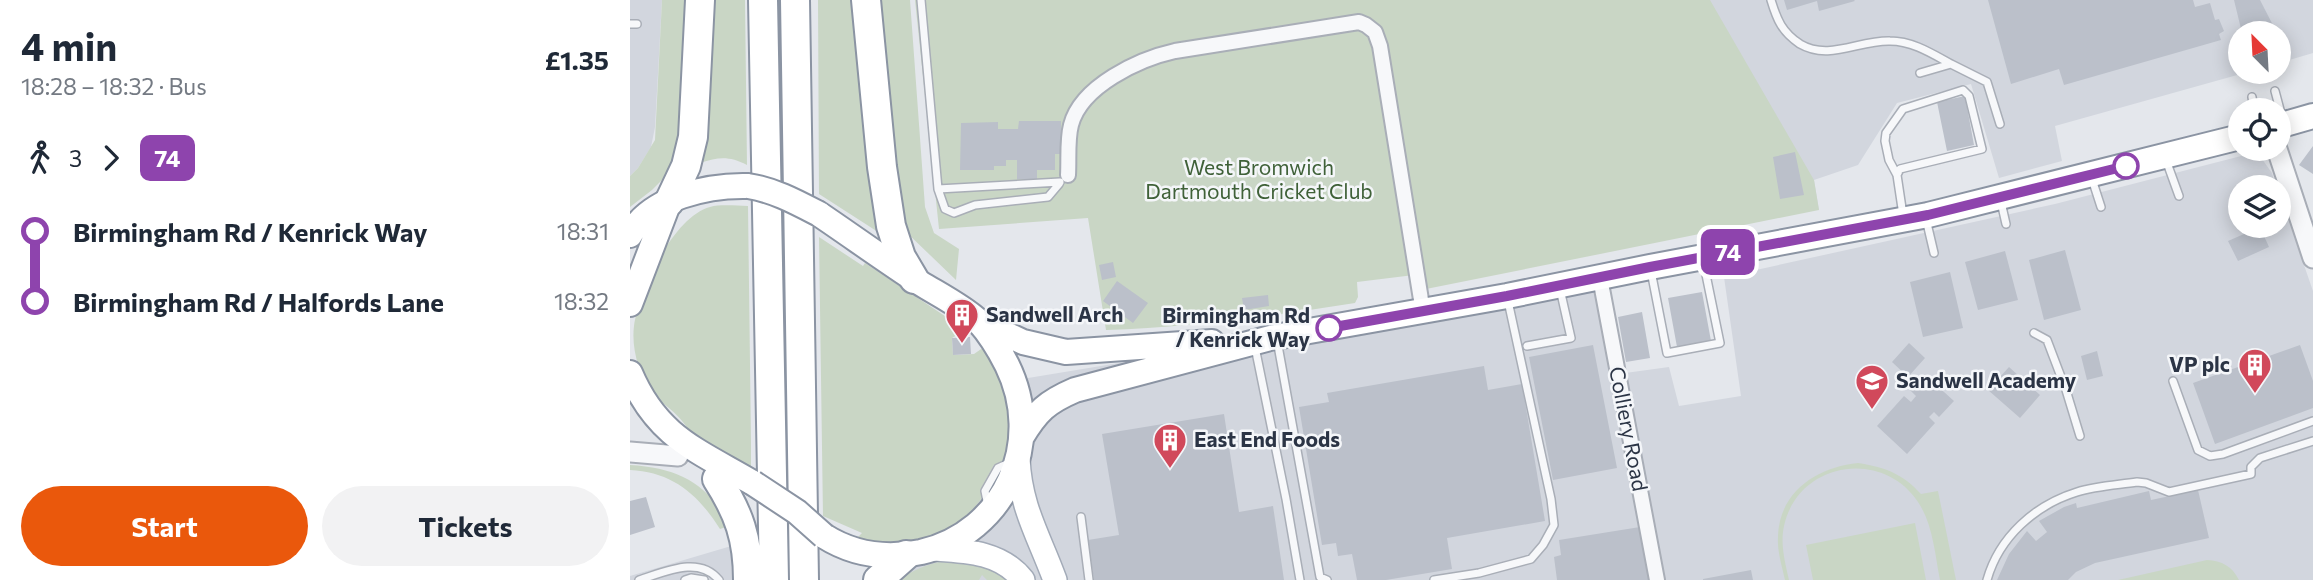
<!DOCTYPE html>
<meta charset="utf-8">
<style>
:root{--surface:#fff;--page:#f2f2f3;--text:#1f2937;--muted:#747a83;--accent:#ea580c}
body{margin:0;font-family:Commissioner,sans-serif;background:var(--page);color:var(--text);height:100vh;display:flex;flex-direction:column;font-size:26px;white-space:nowrap}
*{box-sizing:border-box;margin:0}
p{font-size:23px;color:var(--muted)}
.icon{flex:none;width:38px;height:38px;fill:none;stroke:currentColor;stroke-width:2;stroke-linecap:round;stroke-linejoin:round}
.map{position:relative;flex:1;overflow:hidden}
.sheet{display:flex;flex-direction:column;background:var(--surface);width:630px}
.sheet>*{flex:none}
.badge{padding:0 14px;border-radius:10px;font-size:24px;line-height:46px}
.needle{width:46px;rotate:336deg}
.tools{position:absolute;left:1598px;top:21px;display:grid;gap:14px}
.tools a{display:grid;place-items:center;width:63px;height:63px;border-radius:50%;background:var(--surface);box-shadow:0 4px 18px #0003;font-size:35px}
.map>.badge{position:absolute;translate:-50% -50%;box-shadow:0 0 0 4px #fff}
.legs{display:flex;align-items:center;gap:10px;height:77px;padding:0 21px;font-size:23px}
.legs p{margin-inline-start:auto}
.headline{display:flex;align-items:center;justify-content:space-between;height:119px;padding:0 21px}
h1{font-size:38px;font-weight:700;line-height:52px}
.button{display:flex;gap:14px;margin-top:auto;padding:14px 21px}
.button a{flex:1;height:80px;border-radius:42px;background:var(--accent);color:#fff;font-size:28px;font-weight:700;line-height:80px;text-align:center}
.button a+a{background:var(--page);color:var(--text)}
ul{padding:0 21px;list-style:none}
li{display:flex;align-items:center;gap:24px;height:70px;font-size:26px}
li i{display:grid;place-items:center;width:10px;height:100%;margin:0 9px;background:currentColor}
li i::after{content:'';width:18px;height:18px;margin:-9px;border:5px solid;border-radius:50%;background:var(--surface)}
li p{margin-inline-start:auto}
li:first-child i{background:linear-gradient(#0000 50%,currentColor 0)}
li:last-child i{background:linear-gradient(currentColor 50%,#0000 0)}
main{display:flex;flex:1;min-height:0}
.map>svg:first-child{display:block}
</style>
<main>
<section class="sheet">
<div class="headline"><div><h1>4 min</h1><p>18:28 – 18:32 · Bus</p></div><b>£1.35</b></div>
<div class="legs"><svg class="icon" aria-label="walk" viewBox="0 0 24 24"><circle cx="13" cy="4" r="2"/><path d="M13 8l-2 6 4 7M11 14l-3 7M7 12l3-4h3l4 4"/></svg>3<svg class="icon" aria-label="forward" viewBox="0 0 24 24"><path d="M9 5l7 7-7 7"/></svg><b class="badge" style="background:#8e44ad;color:#fff">74</b></div>
<ul>
<li><i style="color:#8e44ad"></i><b>Birmingham Rd / Kenrick Way</b><p>18:31</p></li>
<li><i style="color:#8e44ad"></i><b>Birmingham Rd / Halfords Lane</b><p>18:32</p></li>
</ul>
<div class="button"><a>Start</a><a>Tickets</a></div>
</section>
<div class="map">
<svg width="1683" height="580" viewBox="0 0 1683 580">
<rect width="100%" height="100%" fill="#e4e7ec"/>
<path fill="#d2d6de" d="M0,0H32L25,127L21,147L8,168L0,176Z
M1022,0H1683V53L1649,63L1648,33H1610V72H1618L1425,126L1432,161L1369,178L1341,84L1267,103L1228,165L1184,180L1189,210Z
M1615,155L1632,159L1642,173L1646,187H1610V226H1648L1649,193L1683,291V580H248L274,542L305,535L320,527L347,506L350,490L364,465L374,382L646,337L970,278L988,374L1039,367L1049,406L1111,396L1094,277L1425,204Z
M108,544L109,580H0V576Z"/>
<path fill="#c9d6c5" d="M32,0H62L47,165L22,190L0,207V176L8,168L25,140Z
M79,0H115L117,165C99,156 89,157 70,163Z
M188,0H228L248,232L189,194Z
M249,0H280L295,207L304,233L329,249L326,280L274,230Z
M285,0H1080L1184,180L1189,210L791,290L784,275L727,282L728,297L725,303C643,316 560,327 476,330L458,218L309,229Z
M118,206L121,443V471L65,444C60,424 37,404 19,394C10,373 1,350 4,326C9,291 43,217 80,207C91,204 107,206 118,206Z
M189,237L233,266L235,263L336,330L322,338L323,355L344,354L354,347C377,382 388,422 372,463L364,465L350,490L353,496C328,537 270,552 227,538L232,533L193,516Z
M1228,463C1255,467 1273,474 1291,494L1308,491L1326,580H1310C1305,555 1303,524 1288,502C1252,448 1168,462 1154,526C1150,544 1155,562 1159,580H1155C1152,566 1147,551 1148,537C1149,491 1188,467 1228,463Z
M0,465C49,468 76,483 102,525L90,529C68,494 42,472 0,470Z
M1285,523L1296,580H1183L1176,545Z
M323,560L350,562L380,580H357L352,575L349,580H269C286,568 302,562 323,560Z
M1577,560C1592,561 1602,566 1609,580H1488Z"/>
<path fill="#bbc0ca" d="M1154,0H1224L1225,1L1189,11L1187,1L1157,10Z
M1358,0H1563L1565,7L1580,3L1585,20L1589,19L1594,31L1589,34L1591,40L1434,85L1429,69L1381,84Z
M1604,0H1630L1646,31L1638,33H1612Z
M1335,96L1344,145L1317,151L1307,102Z
M389,121H431V154H425V170H407V179H387V160H376V166H364V170H330L331,123L368,122V129H388Z
M1683,146V174L1669,165Z
M1165,152L1174,195L1150,199L1143,157Z
M1630,227L1639,247L1608,261L1598,241Z
M1435,250L1451,310L1414,320L1399,260Z
M1375,251L1388,300L1348,310L1335,262Z
M483,262L486,277L472,280L469,265Z
M1320,272L1333,328L1293,337L1280,282Z
M487,281L518,303L503,323L473,301Z
M1072,292L1081,341L1047,347L1038,298Z
M638,295L639,306L614,310L612,298Z
M1012,312L1020,358L996,362L988,317Z
M340,337L341,354L323,355L322,338Z
M1279,343L1295,358L1278,377L1262,362Z
M963,345L987,468L923,480L899,357Z
M1670,345L1683,381V408L1585,444L1563,383Z
M1467,351L1473,376L1457,380L1451,356Z
M854,366L858,390L892,384L915,521L817,538L822,569L756,580H727L722,554L708,556L706,543L692,545L669,407L699,402L697,393Z
M1379,367L1410,395L1390,418L1358,390Z
M1294,374L1324,401L1309,417L1304,412L1299,417L1305,423L1277,454L1247,426L1274,396L1281,402L1286,396L1280,390Z
M594,414L609,512L643,506L654,580H464L458,540L489,535L472,434Z
M1568,490L1579,538L1465,563L1446,572L1438,580H1367L1379,554L1397,531L1406,541L1417,532L1409,521L1434,507L1446,503L1447,508L1519,491L1521,500Z
M16,497L25,527L0,535V501Z
M1010,527L1019,580H927L924,557L931,555L929,540Z
M1121,570L1123,580H1073V579Z"/>
<g fill="none" stroke-linecap="round" stroke-linejoin="round">
<defs>
<path id="service" d="M291,0L308,189L315,209L324,213L345,205L418,197L429,184
M1141,0C1147,20 1152,32 1170,44C1199,61 1229,40 1260,41C1282,41 1301,53 1321,64
M0,24H7
M1290,73L1321,64L1357,82L1370,124
M1645,91L1653,121
M1622,97L1624,110
M1536,160L1549,196
M1267,175L1259,160L1255,141L1256,133L1273,109L1333,90L1339,96L1352,149L1270,169L1267,175L1273,215
M1462,179L1471,207
M308,189L430,182
M1371,202L1376,224
M1296,219L1304,253
M1021,271L1037,353L1090,343L1073,260
M1404,333L1417,340L1436,390L1450,436
M647,340L690,577L697,580
M897,346L941,338L930,289
M625,347L656,499L670,580
M1543,381L1568,450L1580,456L1593,454L1683,421
M358,506L355,491L368,468L379,463
M451,517L459,580
M9,580C35,572 69,555 89,580
M55,580L61,578L74,580
M804,580L849,573L901,559L913,545L924,525L921,499L878,301
M1357,580C1369,537 1405,505 1447,492C1466,486 1487,485 1507,482L1516,483L1539,492L1621,474V467L1630,458L1683,441"/>
<path id="minor" d="M438,175C439,159 437,140 441,125C451,86 509,59 545,51L729,22L736,25L745,32L750,46L793,312
M970,278L1027,580"/>
<path id="tertiary" d="M1647,149L1683,258
M0,452L48,456"/>
<path id="primary" d="M388,458C390,507 409,536 425,580
M304,549C337,551 371,552 393,580"/>
<path id="trunk" d="M1648,126L1683,116
M189,214C223,237 256,261 290,283C306,293 335,308 348,321C358,332 370,351 377,365C415,442 376,532 291,552C257,559 224,555 194,536
M0,235C20,197 79,185 118,186
M0,304L39,202
M348,321L393,342L436,352L582,342
M0,373C27,437 67,450 123,483
M391,438C407,411 417,402 445,390L640,338L877,296L1020,267L1298,215L1610,137"/>
<path id="motorway" d="M133,0L144,580
M165,0L174,580
M236,0L252,167L261,226L271,257L284,279
M39,202L56,166L63,137L70,0
M87,479C109,513 118,539 118,580
M248,580L276,555"/>
</defs>
<use href="#service" stroke="#a9aeb7" stroke-width="10"/>
<use href="#minor" stroke="#a9aeb7" stroke-width="18"/>
<use href="#tertiary" stroke="#a9aeb7" stroke-width="23"/>
<use href="#primary" stroke="#a3abb8" stroke-width="26"/>
<use href="#trunk" stroke="#8b94a3" stroke-width="28"/>
<use href="#motorway" stroke="#8b94a3" stroke-width="32"/>
<use href="#service" stroke="#f7f8fa" stroke-width="7"/>
<use href="#minor" stroke="#f7f8fa" stroke-width="14"/>
<use href="#tertiary" stroke="#f7f8fa" stroke-width="19"/>
<use href="#primary" stroke="#fff" stroke-width="23"/>
<use href="#trunk" stroke="#fff" stroke-width="24"/>
<use href="#motorway" stroke="#fff" stroke-width="28"/>
<defs>
<path id="trunk-bridge" d="M118,186C144,190 166,202 189,214
M123,483L167,512L194,536"/>
</defs>
<use href="#trunk-bridge" stroke="#8b94a3" stroke-width="28" stroke-linecap="butt"/>
<use href="#trunk-bridge" stroke="#fff" stroke-width="24"/>
</g>
<g fill="none" stroke-linecap="round" stroke-linejoin="round">
<defs>
<path id="line-1" d="M699,328L877,296L1020,267L1298,215L1496,166"/>
</defs>
<use href="#line-1" stroke="#fff" stroke-width="16"/>
<use href="#line-1" stroke="#8e44ad" stroke-width="10"/>
</g>
<defs>
<symbol id="building-pin" viewBox="-11 -11 22 30"><path d="M0 17L-7.5 6A9.5 9.5 0 1 1 7.5 6Z" fill="#d1495b" stroke="#f4f6f9"/><path d="M-4-6H4V6H1V3H-1V6H-4ZM-2.5-4.3h1.7v1.8h-1.7ZM.8-4.3h1.7v1.8H.8ZM-2.5-1h1.7V.8h-1.7ZM.8-1h1.7V.8H.8Z" fill="#fff"/></symbol>
<symbol id="school-pin" viewBox="-11 -11 22 30"><path d="M0 17L-7.5 6A9.5 9.5 0 1 1 7.5 6Z" fill="#d1495b" stroke="#f4f6f9"/><path d="M0-5L7-2L0 1L-7-2ZM-4 1L0 2.5L4 1V4Q0 6-4 4Z" fill="#fff"/></symbol>
</defs>
<g fill-rule="evenodd">
<use href="#building-pin" x="313" y="296" width="38" height="52"/>
<use href="#building-pin" x="1606" y="346" width="38" height="52"/>
<use href="#school-pin" x="1223" y="362" width="38" height="52"/>
<use href="#building-pin" x="521" y="421" width="38" height="52"/>
</g>
<g fill="#fff" stroke="#8e44ad" stroke-width="3.5">
<circle cx="1496" cy="166" r="12"/>
<circle cx="699" cy="328" r="12"/>
</g>
<g text-anchor="middle" stroke-width="5" stroke-linejoin="round" paint-order="stroke">
<g font-size="21" fill="#3f6138" stroke="#f4f6f9">
<text x="629" y="175">West Bromwich<tspan x="629" dy="24">Dartmouth Cricket Club</tspan></text>
</g>
<g font-size="21" font-weight="bold" fill="#2b3445" stroke="#f4f6f9" text-anchor="start">
<text x="356" y="322">Sandwell Arch</text>
<text x="1600" y="372" text-anchor="end">VP plc</text>
<text x="1266" y="388">Sandwell Academy</text>
<text x="564" y="447">East End Foods</text>
</g>
<g font-size="21" font-weight="bold" fill="#2b3445" stroke="#f4f6f9" text-anchor="end">
<text x="680" y="323">Birmingham Rd<tspan x="680" dy="24">/ Kenrick Way</tspan></text>
</g>
<g font-size="21" fill="#2b3445" stroke="#f4f6f9">
<text transform="translate(998 429) rotate(79)" y="7">Colliery Road</text>
</g>
</g>
</svg>
<div class="tools">
<a><svg class="needle" viewBox="-14 -14 28 28"><path d="M0-13l5 13h-10z" fill="#e53935"/><path d="M0 13l5-13h-10z" fill="#747a83"/></svg></a>
<a><svg class="icon" aria-label="locate" viewBox="0 0 24 24"><circle cx="12" cy="12" r="6"/><path d="M12 2v4M12 18v4M2 12h4M18 12h4"/></svg></a>
<a><svg class="icon" aria-label="layers" viewBox="0 0 24 24"><path d="M12 4l9 5-9 5-9-5zM3 14l9 5 9-5"/></svg></a>
</div>
<b class="badge" style="left:1098px;top:252px;background:#8e44ad;color:#fff">74</b>
</div>
</main>
